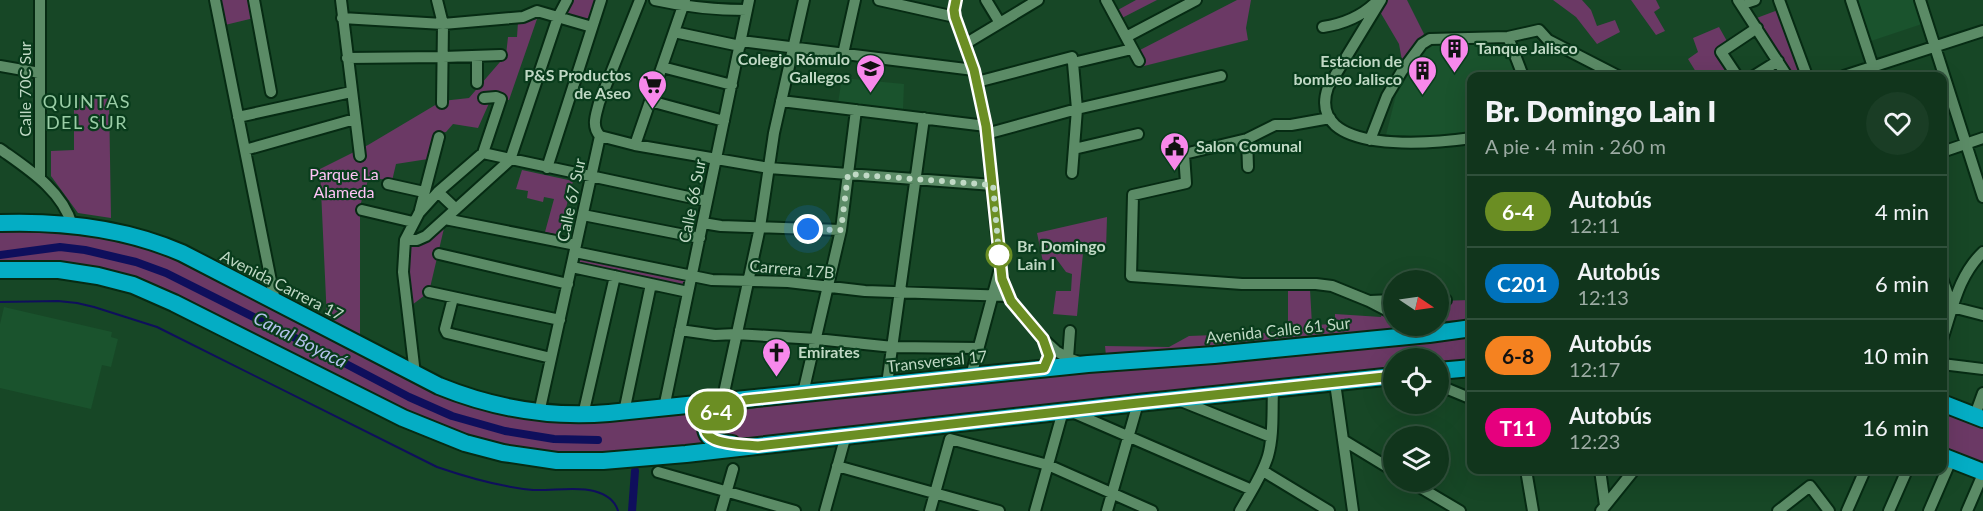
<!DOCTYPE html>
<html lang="es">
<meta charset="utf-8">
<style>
:root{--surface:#11351c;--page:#1a3d25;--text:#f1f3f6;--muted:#9caba3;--line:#30503b}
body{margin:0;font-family:Lato,sans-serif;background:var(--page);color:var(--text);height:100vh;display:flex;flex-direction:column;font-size:22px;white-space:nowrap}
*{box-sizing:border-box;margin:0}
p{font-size:20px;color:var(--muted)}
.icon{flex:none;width:33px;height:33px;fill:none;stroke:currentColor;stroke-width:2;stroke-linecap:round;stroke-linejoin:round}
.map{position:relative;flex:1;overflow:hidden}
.panel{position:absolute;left:1467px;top:72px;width:480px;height:402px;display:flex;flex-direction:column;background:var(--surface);border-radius:12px;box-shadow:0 6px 24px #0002,0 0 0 2px var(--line)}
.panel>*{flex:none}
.badge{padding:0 12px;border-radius:20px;font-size:21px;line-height:39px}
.needle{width:39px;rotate:103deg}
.tools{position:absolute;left:1383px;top:270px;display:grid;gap:12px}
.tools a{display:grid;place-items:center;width:66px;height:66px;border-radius:50%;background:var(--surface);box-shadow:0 6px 24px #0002,0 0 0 2px var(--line);font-size:30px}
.you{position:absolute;width:30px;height:30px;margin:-15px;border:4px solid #fff;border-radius:50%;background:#1a73e8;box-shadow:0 0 0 9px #1a73e833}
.map>.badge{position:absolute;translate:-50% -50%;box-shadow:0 0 0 3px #fff}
.round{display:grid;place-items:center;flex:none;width:63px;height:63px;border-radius:32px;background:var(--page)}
.summary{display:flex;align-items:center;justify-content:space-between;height:102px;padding:0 18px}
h1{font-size:28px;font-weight:800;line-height:45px}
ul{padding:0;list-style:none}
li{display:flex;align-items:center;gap:18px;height:72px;padding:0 18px;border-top:2px solid var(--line)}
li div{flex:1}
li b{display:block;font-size:22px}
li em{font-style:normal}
li .badge{min-width:66px;font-weight:700;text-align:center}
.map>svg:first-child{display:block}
</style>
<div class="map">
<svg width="1983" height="511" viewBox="0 0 1983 511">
<rect width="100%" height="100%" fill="#174726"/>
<path fill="#1a532d" d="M1858,0H1914L1922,24L1871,41Z
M1435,40L1503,43L1517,74L1509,76H1472L1471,132L1445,136L1386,135L1396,95L1427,43Z
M842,78L904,84L903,110L838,103Z
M4,307L112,332L111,337L118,339L111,367L102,365L91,409L0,388V324Z"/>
<path fill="#6b3965" d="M220,0H251L254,18L225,25Z
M572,0H597L589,23L563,15Z
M1136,0H1157L1120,19L1116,11Z
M1237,0H1251L1246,28L1248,40L1144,66L1138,51Z
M1387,0H1407L1424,34L1403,66L1399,44L1379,10Z
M1553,0H1582L1591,10L1597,26L1615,20L1620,32L1597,44L1576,17Z
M1631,0H1656L1660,8L1654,12L1665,31L1656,35Z
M1778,10L1800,76H1791L1754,19Z
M537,19L509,100L490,101L478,128L453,124L446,132L438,133L428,159L396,164L392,181L369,177L360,206V337L327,320L320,169L368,145L442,101L469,98L506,55L508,37H517L518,22Z
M1719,27L1728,43L1715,52L1731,76H1692L1696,72L1688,59L1698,52L1693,38Z
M74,98H109L111,218L78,213L51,176V151L74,150Z
M522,170L573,181L559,235L545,232L554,199L544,197L543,202L527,198L528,191L516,189Z
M1107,217L1106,249L1084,243L1077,316L1053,314L1056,291H1071L1072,274L1066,272L1055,257L1043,262L1037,233Z
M445,224L429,292L412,305L406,273L410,244Z
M0,229L70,230L138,243L163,251L504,412L701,411C694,427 699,435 710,447L602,456L513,450L447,432L150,287L0,265Z
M581,257L685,279L683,287L579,265Z
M1310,289L1312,325L1335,324V314L1381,317L1382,313L1393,318L1394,326L1436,328L1324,334L1106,356L1105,346L1169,347L1189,336L1288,332V290Z
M1471,300V320L1439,321L1438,301Z
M1471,333V362L1439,366L1438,358H1394L1393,371L764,437L728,438L714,432V420L730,412L851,394Z
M1942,412L1983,427V465L1943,449Z"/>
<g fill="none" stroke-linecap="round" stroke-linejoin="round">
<path stroke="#0f0f5c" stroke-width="2" d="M0,302L58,301L77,303L94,307L157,327L437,467C469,478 500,487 533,490C551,491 578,486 594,491C605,494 615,500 618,511"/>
<path stroke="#0f0f5c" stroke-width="8" d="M0,255L60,247L85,250L136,262L166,273L329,355L409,397L452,416L505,431L554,439L598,440
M632,511L635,471"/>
<defs>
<path id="minor" d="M40,0V179
M215,0L275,301
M254,0L271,92
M341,0L360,156
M437,0L443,24L442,103
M655,0C686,7 716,10 747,10
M879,0L955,17
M956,0L954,10L955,17L974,70L986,126L1000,268L1006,290L1011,301L1043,339L1056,351L1068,358L1079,362
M986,0L1000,23
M1106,0L1139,61
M1381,0L1328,87C1304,157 1436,143 1472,138
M1738,0L1787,76
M1779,0L1807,76
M1851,0L1876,76
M1920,0L1983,197
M1749,2L1755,0
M342,18L443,24L523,17L537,11L592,27
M1323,27C1343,24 1359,18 1374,4
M674,32L740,46
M1126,37L1196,0
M1508,37L1523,76
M741,41L974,70
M965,44L1038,0
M843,54L855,0
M477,57V83
M347,58L443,57L501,55
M0,66L40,73
M662,67L732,85
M1737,76L1721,52L1757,28
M1754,76L1778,61
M1844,76L1983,31
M977,82L1072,57
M650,101L724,121
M781,101L986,126
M238,117L351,92
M1330,118L1291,125H1275L1247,139L1184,154L1186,183L1133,195L1131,276L1242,284H1316L1332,286L1369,301L1394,314
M986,134L1077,109L1221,76
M600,136L635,145L769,168L993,185
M1247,139L1248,167
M1370,140L1387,96L1402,71L1422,44L1430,39L1508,37L1539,30L1548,40L1618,76
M635,145L685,0
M0,149C28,169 62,190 72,225
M1074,149L1138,134
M245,150L355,119
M1942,152L1983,138
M483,153L707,201
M483,153L501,99L496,97L484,98
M547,168L601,0
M1072,173L1077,109L1073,63L1132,49
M388,184L424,192
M438,192L456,209
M362,210L413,222
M420,210L439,137
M583,215L700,238
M445,219L576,245
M703,223L721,226L841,230
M405,240H417L426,236L510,160L558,17L567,0
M575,252L712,280L788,282L865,291L1009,296
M439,254L568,284
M572,267L688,292
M1942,278L1952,307L1983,315
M429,292L560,320
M453,298L445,329L447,333L551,358
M1438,300H1446
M1370,301L1394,300
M680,330L715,335L736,334L816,339L893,347L979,348
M1942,340C1953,308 1958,276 1983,252
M1068,358L1070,331
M1942,364L1983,369
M415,374L403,272L405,240L419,213L438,192L483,153
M971,376L999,272
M1335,383L1353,511
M887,384L924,118
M1438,385L1472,399
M803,393L841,230L856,110
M1181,401L1271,437
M722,402L760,227L774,133L804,0
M664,408L749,0
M624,412L651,284
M1072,412L1252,490
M539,413L600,136C591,126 596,115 599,103L640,0
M583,415L615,276
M1975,415L1983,393
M1343,440L1394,471
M837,466L999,511
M1526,470L1533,511
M1600,470L1605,505
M1263,471L1329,511
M658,472L795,511
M1411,482L1460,511
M721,511L733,469
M825,511L846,435
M930,511L950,439L1048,465L1152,511
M1035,511L1063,411
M1107,511L1138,403
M1240,511C1250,493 1262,476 1268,456C1274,435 1272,412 1273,390
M1601,511L1634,470
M1778,511L1810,486L1829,511
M1847,511L1865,470
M1889,511L1907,470
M1929,511L1951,460
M1967,511L1983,474"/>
<path id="highway" d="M0,223C62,221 125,228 182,253L439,386C493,408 551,418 609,413L1088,364L1214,355L1429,334L1472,328
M0,270H59L98,276L133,285L174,303L403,418L465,443L503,453L557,461H603L686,454L1138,403L1394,376
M1438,371L1472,368
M1942,403L1983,419
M730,406C724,408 716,410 711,414C708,417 706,423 706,427C706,441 721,443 732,444
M1942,456L1983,472"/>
</defs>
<use href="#minor" stroke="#062b13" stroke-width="14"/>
<use href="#highway" stroke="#062b13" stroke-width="20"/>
<use href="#minor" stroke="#5b8b66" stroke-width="10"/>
<use href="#highway" stroke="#04adc4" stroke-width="16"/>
</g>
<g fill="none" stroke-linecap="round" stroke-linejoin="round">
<defs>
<path id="line" d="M956,0L954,10L955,17L974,70L986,126L1002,279L1011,301L1043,339L1049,356L1044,368L745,400L711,414C688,446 740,444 758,446L1138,403L1394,376"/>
</defs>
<use href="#line" stroke="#fff" stroke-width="14"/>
<use href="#line" stroke="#6b8e23" stroke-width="9"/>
<path stroke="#c0d9c5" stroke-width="6" stroke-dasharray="0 10.8" d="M808,229L841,230L848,174L993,185L999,255"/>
</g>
<defs>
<symbol id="building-pin" viewBox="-11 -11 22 30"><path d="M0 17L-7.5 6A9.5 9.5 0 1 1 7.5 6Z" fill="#f788eb" stroke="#093c1c"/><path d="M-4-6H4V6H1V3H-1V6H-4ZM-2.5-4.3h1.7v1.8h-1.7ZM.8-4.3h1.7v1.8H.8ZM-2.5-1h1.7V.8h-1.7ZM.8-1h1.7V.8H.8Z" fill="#111"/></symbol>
<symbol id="school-pin" viewBox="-11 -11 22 30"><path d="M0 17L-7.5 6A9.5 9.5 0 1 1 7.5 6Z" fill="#f788eb" stroke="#093c1c"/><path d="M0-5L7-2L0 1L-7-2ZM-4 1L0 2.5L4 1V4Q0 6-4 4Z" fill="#111"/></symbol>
<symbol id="supermarket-pin" viewBox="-11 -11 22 30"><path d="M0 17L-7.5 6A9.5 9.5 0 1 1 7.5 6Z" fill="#f788eb" stroke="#093c1c"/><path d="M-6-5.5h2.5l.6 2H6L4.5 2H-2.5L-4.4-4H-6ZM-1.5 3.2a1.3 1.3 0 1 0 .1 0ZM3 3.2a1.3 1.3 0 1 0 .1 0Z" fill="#111"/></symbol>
<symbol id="civic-pin" viewBox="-11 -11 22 30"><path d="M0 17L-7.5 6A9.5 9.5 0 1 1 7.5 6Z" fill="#f788eb" stroke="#093c1c"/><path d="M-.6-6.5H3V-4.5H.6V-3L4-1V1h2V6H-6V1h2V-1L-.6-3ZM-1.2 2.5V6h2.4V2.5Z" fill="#111"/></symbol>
<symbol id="church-pin" viewBox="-11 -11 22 30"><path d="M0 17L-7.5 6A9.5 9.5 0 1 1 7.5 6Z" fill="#f788eb" stroke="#093c1c"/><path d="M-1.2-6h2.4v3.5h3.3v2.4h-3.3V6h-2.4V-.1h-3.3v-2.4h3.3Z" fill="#111"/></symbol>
</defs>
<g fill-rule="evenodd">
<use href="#building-pin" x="1438" y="32" width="33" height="45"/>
<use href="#school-pin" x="854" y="52" width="33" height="45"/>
<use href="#building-pin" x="1406" y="54" width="33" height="45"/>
<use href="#supermarket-pin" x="636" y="68" width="33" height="45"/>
<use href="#civic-pin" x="1158" y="130" width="33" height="45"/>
<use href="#church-pin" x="760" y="336" width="33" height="45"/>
</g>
<circle fill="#fff" stroke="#6b8e23" stroke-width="3" cx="999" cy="255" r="12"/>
<g text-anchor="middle" stroke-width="4.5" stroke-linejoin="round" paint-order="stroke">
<g font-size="16" font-weight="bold" fill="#c0d9c5" stroke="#093c1c" text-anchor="start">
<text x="1476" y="54">Tanque Jalisco</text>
<text x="850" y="65" text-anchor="end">Colegio Rómulo<tspan x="850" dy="18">Gallegos</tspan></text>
<text x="1402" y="67" text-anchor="end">Estacion de<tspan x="1402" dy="18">bombeo Jalisco</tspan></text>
<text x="631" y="81" text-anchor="end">P&amp;S Productos<tspan x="631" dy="18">de Aseo</tspan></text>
<text x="1196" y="152">Salon Comunal</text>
<text x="798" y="358">Emirates</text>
</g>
<g font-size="16" fill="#c0d9c5" stroke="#093c1c">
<text transform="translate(25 89) rotate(-90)" y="6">Calle 70C Sur</text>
<text transform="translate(571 200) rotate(-78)" y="6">Calle 67 Sur</text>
<text transform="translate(692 201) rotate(-79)" y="6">Calle 66 Sur</text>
<text transform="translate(792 269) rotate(5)" y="6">Carrera 17B</text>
<text transform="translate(282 285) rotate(27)" y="6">Avenida Carrera 17</text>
<text transform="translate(1278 330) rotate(-6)" y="6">Avenida Calle 61 Sur</text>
<text transform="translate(937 361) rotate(-6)" y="6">Transversal 17</text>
</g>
<g font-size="16" fill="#ffc3f7" stroke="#093c1c">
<text x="344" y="180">Parque La<tspan x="344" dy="18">Alameda</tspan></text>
</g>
<g font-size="16" font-weight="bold" fill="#c0d9c5" stroke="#093c1c" text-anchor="start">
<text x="1017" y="252">Br. Domingo<tspan x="1017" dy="18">Lain I</tspan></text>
</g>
<g font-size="18" letter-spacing="1.5" fill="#9acda6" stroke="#093c1c">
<text x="87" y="108">QUINTAS<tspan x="87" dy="21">DEL SUR</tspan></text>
</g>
<g font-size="18" font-style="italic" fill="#b4c2ed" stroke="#093c1c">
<text transform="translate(300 340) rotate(27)" y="6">Canal Boyacá</text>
</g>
</g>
</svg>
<div class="tools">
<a><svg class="needle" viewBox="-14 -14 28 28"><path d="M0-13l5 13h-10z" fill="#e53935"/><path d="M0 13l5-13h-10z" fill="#9caba3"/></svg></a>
<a><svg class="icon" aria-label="locate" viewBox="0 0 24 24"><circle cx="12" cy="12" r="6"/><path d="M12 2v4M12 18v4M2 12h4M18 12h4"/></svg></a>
<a><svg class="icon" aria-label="layers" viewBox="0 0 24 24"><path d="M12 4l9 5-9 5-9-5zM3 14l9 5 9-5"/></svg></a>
</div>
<div class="you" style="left:808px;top:229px"></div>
<b class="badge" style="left:716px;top:411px;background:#6b8e23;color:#fff">6-4</b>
<section class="panel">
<div class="summary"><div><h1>Br. Domingo Lain I</h1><p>A pie · 4 min · 260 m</p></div><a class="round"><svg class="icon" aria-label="heart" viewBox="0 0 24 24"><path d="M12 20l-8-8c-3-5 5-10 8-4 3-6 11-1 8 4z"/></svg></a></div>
<ul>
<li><span class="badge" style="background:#6b8e23;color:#fff">6-4</span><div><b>Autobús</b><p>12:11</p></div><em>4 min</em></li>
<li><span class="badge" style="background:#0072bc;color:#fff">C201</span><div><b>Autobús</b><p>12:13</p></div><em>6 min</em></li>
<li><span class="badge" style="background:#f58220;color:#111">6-8</span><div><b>Autobús</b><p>12:17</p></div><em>10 min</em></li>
<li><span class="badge" style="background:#e6007e;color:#fff">T11</span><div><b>Autobús</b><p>12:23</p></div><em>16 min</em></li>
</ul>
</section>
</div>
